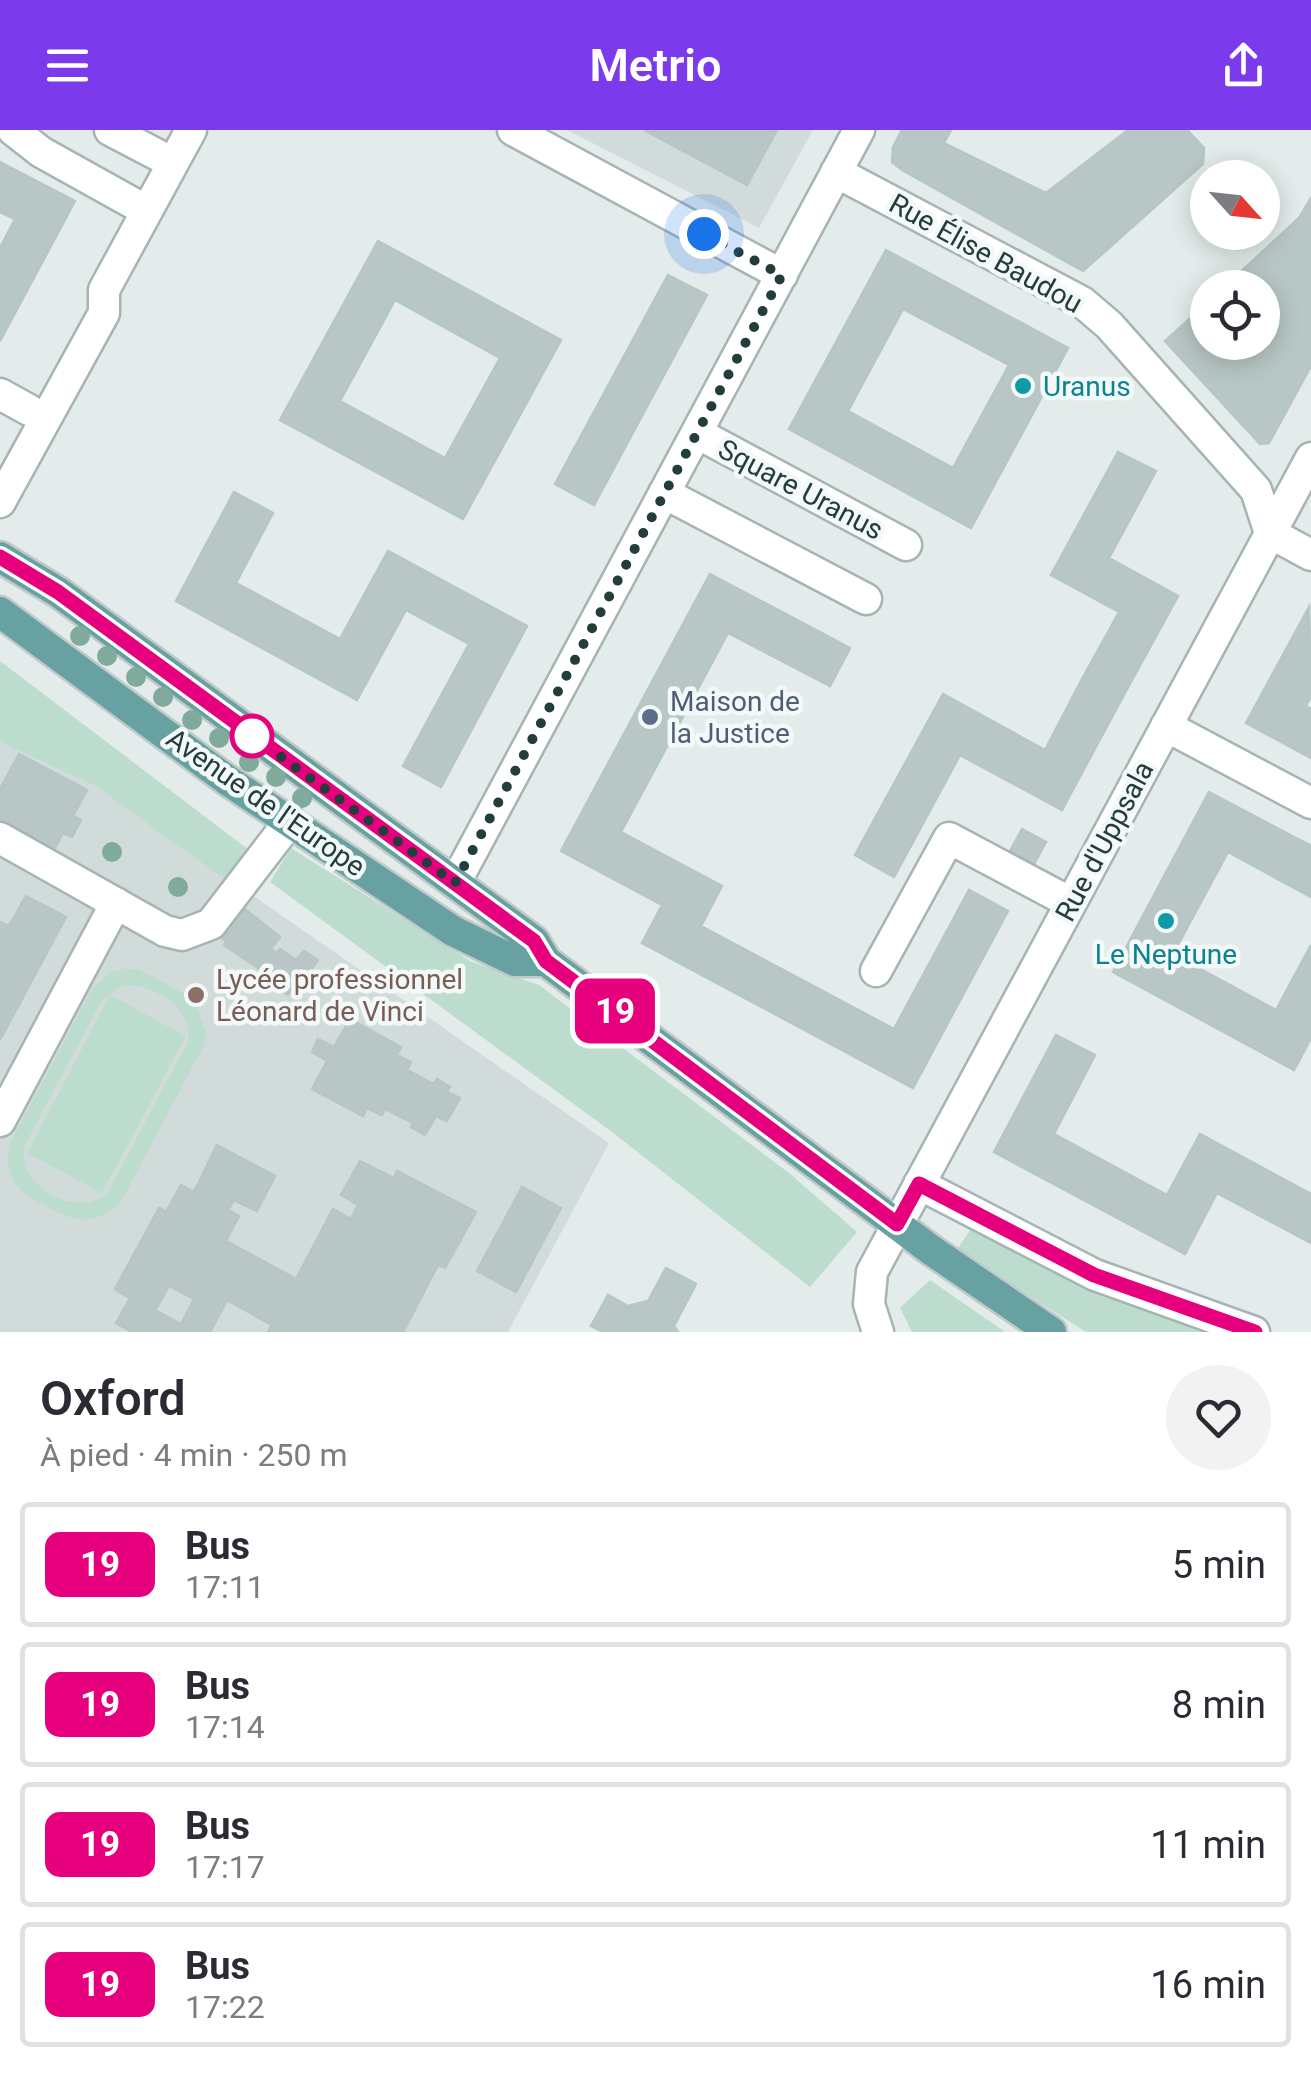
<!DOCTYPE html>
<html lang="fr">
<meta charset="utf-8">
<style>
:root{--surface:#fff;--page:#f2f2f3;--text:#2b2b33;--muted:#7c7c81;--line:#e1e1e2;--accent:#7c3aed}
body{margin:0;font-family:Roboto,sans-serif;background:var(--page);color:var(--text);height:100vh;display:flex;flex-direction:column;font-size:38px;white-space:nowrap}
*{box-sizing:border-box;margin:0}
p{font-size:32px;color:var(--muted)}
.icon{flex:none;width:55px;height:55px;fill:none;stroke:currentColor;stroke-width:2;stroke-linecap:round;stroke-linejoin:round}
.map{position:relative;height:1202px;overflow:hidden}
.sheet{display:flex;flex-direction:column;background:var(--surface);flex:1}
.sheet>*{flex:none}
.badge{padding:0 20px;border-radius:15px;font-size:35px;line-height:65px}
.needle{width:65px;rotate:117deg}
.fabs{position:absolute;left:1190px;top:30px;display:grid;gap:20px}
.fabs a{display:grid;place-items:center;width:90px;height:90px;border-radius:50%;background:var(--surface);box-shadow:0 5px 25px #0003;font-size:50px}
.you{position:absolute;width:50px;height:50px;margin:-25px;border:8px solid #fff;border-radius:50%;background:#1a73e8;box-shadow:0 0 0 15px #1a73e833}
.map>.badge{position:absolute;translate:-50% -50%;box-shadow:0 0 0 5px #fff}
.round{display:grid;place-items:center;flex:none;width:105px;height:105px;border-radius:52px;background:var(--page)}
.head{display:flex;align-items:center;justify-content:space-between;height:170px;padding:0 40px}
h1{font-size:48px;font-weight:600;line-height:75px}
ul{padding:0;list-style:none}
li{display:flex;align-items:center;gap:30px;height:125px;margin:0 20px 15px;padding:0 20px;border:5px solid var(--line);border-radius:10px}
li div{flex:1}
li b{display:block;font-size:38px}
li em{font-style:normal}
li .badge{min-width:110px;font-weight:700;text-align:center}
header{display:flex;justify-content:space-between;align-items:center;height:130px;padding:0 40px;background:var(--accent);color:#fff;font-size:45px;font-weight:600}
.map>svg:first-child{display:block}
</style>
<header><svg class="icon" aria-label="menu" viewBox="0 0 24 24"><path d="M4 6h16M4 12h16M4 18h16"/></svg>Metrio<svg class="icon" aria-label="share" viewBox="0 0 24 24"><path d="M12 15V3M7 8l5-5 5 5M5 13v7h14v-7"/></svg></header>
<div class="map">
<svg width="1311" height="1202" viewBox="0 0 1311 1202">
<rect width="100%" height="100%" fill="#e3eceb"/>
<path fill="#d1dcda" d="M567,0H813L759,98Z
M0,612L97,657L609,1013L508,1202H0Z"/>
<path fill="#bcddce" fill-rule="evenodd" d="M0,531L249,720L227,751L97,657L0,612Z
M291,718L470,831L539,855L789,1043L857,1102L810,1157L612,1002L270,752Z
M126,838L140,840L194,869L206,902L204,915L120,1074C89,1099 71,1090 40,1073C28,1066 17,1060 11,1046C7,1035 8,1026 9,1015L91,861L109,843ZM128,855C158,857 193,879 188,912L109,1060C82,1093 15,1057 25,1015L102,870L119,857Z
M110,865L186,906L102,1063L27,1023Z
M970,1100L1101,1166L1222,1202H1086L957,1120Z
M930,1150L1005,1202H912L900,1178Z"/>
<path fill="#b8c7c5" stroke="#b5c6c3" stroke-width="2.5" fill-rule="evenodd" d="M644,0H777L747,55Z
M902,0H951L944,13L1046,63L1128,0H1187L1204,18L1203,34L1083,141L902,40L892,32L893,17Z
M0,32L75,71L0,211V118L15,89L0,82Z
M1311,68V236L1269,313L1260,314L1165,211L1208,172V212H1262V158H1223L1299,88Z
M378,111L561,210L463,389L280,290ZM395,170L500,228L445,328L340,271Z
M886,120L1068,218L971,398L789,299ZM903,179L1009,235L953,338L848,281Z
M668,145L707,165L594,375L555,354Z
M1118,322L1156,341L1109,428L1178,466L1120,572L1081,551L1119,482L1051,445Z
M234,362L273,383L236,453L340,509L388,421L527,496L441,657L403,636L469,514L406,480L357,570L176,471Z
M710,444L850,518L830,556L728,503L621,702L722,756L701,796L894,899L969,760L1008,781L913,958L642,813L662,775L561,721Z
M1309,477L1311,566L1306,576L1311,579V628L1246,593Z
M1081,551L1120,572L1062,680L960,625L894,747L855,725L943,564L1045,620Z
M19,624L87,660L73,686L81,690L72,707L63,703L53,721L0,693V659Z
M1209,662L1311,716V767L1228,722L1173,824L1276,880L1311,815V908L1294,940L1113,842Z
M1022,699L1046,712L1033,736L1009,723Z
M26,766L66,787L0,910V792L9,796Z
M236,772L280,807L271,819L277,823L267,836L262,833L258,838L224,815L226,811L215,803Z
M280,819L296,830L304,821L318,830L308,844L303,841L288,865L260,846Z
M350,889L401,917L397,925L411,932L407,940L434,954L437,949L450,957L447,962L460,968L447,991L436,986L425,1005L411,997L413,993L385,979L382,985L367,978L363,986L312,959L327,931L312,922L318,909L334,917Z
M1056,905L1095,925L1054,1004L1167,1065L1200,1004L1311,1064V1113L1217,1063L1185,1124L994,1022Z
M217,1015L275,1046L257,1081L234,1070L228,1080L239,1086L226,1111L252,1125L210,1202H132L116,1193L130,1168L121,1163L181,1055L194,1062ZM169,1156L194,1169L181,1194L155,1180Z
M360,1031L394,1048L397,1041L476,1082L445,1138L438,1135L403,1202H268L333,1079L351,1089L358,1075L341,1065Z
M522,1057L561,1078L516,1162L477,1141Z
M159,1078L166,1081L121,1163L115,1159Z
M252,1125L296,1149L272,1195L227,1170Z
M666,1138L696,1154L674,1196L678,1202H603L591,1196L608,1165L628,1176L648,1171Z"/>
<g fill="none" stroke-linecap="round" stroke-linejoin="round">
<defs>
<path id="minor" d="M13,0L41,22L147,81
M110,0L173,33
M513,0L782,145
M836,42L1082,172L1109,195L1256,360L1270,403L1311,425
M0,264L29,280
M697,303L906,415
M664,363L866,469
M0,372L104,183V160L191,0
M1166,596L1311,673
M0,708L165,801L182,805L211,794L290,691
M455,753L859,0
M876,841L949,708L1071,773
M0,991L116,773
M919,1054L1095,1145L1254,1202
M878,1202L869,1174L872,1142L1311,328"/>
<path id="major" d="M0,427L58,462L534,811L546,831L931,1120L1051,1202
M0,482L227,650L453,801L515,831H546"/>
</defs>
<use href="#minor" stroke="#a6b4b3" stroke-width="35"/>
<use href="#major" stroke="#c1c9c9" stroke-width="35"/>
<use href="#minor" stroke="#fff" stroke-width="30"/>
<use href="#major" stroke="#68a1a1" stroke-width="30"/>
</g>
<g fill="#7faa9c">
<circle cx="80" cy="506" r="10"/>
<circle cx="107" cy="526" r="10"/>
<circle cx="136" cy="547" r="10"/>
<circle cx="163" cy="567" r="10"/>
<circle cx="192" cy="590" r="10"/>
<circle cx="219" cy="608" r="10"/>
<circle cx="249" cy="632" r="10"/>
<circle cx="276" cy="647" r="10"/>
<circle cx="302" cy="668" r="10"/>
<circle cx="112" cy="722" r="10"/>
<circle cx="178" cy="757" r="10"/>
</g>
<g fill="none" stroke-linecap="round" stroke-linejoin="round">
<defs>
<path id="line" d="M0,427L58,462L534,811L546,831L897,1094L919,1054L1094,1145L1255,1202"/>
</defs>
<use href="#line" stroke="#fff" stroke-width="22"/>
<use href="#line" stroke="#e6007e" stroke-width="15"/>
<path stroke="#233d3d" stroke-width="10" stroke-dasharray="0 18" d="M252,606L455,753L782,145L704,104"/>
</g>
<g fill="#0f9aa8" stroke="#f3f9f8" stroke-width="4">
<circle cx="1023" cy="256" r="10"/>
<circle cx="1166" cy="791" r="10"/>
</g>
<circle fill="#5c6f8a" stroke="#f3f9f8" stroke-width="4" cx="650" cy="587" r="10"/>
<circle fill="#fff" stroke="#e6007e" stroke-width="5" cx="252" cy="606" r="20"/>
<circle fill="#8d6e63" stroke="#f3f9f8" stroke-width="4" cx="196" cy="865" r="10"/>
<g text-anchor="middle" stroke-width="9" stroke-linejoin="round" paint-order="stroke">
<g font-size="28" fill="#233d3d" stroke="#f3f9f8">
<text transform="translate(986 123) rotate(29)" y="10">Rue Élise Baudou</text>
<text transform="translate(801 359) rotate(28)" y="10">Square Uranus</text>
<text transform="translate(266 672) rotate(35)" y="10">Avenue de l'Europe</text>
<text transform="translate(1104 711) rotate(-62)" y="10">Rue d'Uppsala</text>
</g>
<g font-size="28" fill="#0d838f" stroke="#f3f9f8" text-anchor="start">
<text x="1043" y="266">Uranus</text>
<text x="1166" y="834" text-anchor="middle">Le Neptune</text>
</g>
<g font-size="28" fill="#4e5e75" stroke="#f3f9f8" text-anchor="start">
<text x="670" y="581">Maison de<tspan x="670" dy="32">la Justice</tspan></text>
</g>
<g font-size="28" fill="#785e54" stroke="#f3f9f8" text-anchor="start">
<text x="216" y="859">Lycée professionnel<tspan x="216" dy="32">Léonard de Vinci</tspan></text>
</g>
</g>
</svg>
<div class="fabs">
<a><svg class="needle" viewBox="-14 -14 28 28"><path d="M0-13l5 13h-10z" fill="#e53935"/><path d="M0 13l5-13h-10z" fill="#7c7c81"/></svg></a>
<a><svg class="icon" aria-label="locate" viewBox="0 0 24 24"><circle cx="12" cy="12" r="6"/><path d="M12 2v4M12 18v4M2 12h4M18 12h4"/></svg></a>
</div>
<div class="you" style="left:704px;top:104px"></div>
<b class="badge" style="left:615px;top:881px;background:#e6007e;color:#fff">19</b>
</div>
<section class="sheet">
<div class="head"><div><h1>Oxford</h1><p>À pied · 4 min · 250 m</p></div><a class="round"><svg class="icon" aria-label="heart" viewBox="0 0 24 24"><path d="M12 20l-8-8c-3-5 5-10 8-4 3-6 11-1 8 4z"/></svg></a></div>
<ul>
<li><span class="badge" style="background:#e6007e;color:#fff">19</span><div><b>Bus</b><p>17:11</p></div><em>5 min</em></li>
<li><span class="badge" style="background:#e6007e;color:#fff">19</span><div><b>Bus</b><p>17:14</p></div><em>8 min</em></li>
<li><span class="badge" style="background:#e6007e;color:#fff">19</span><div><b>Bus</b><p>17:17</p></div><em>11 min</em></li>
<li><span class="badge" style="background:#e6007e;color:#fff">19</span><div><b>Bus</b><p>17:22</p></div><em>16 min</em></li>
</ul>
</section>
